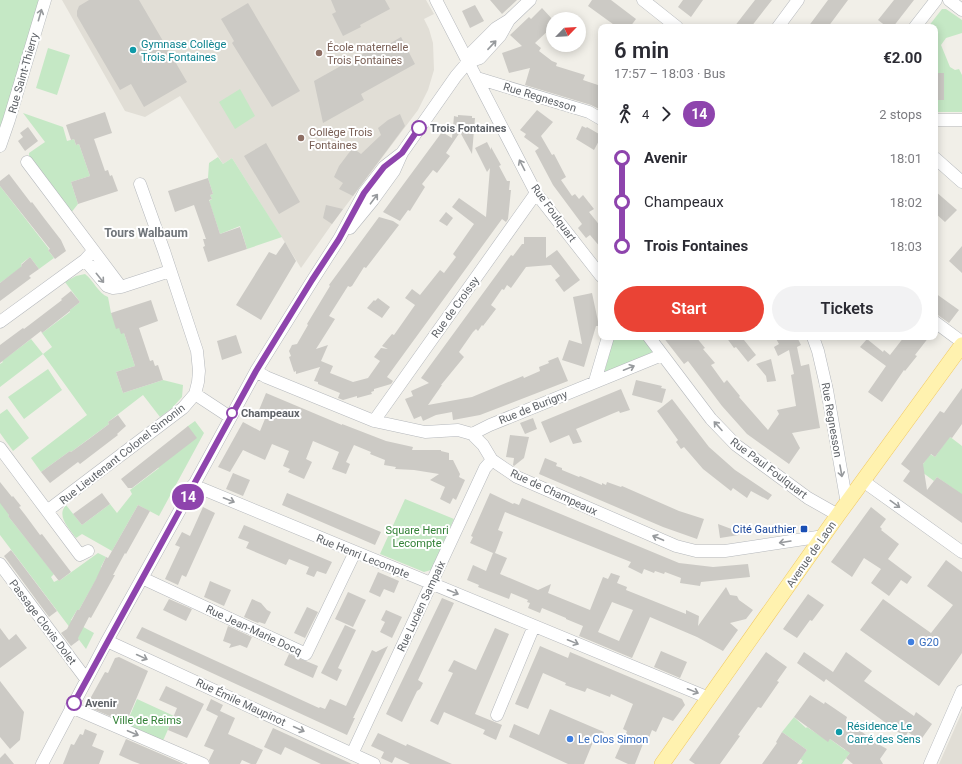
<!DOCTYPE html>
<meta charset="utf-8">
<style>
:root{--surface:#fff;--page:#f2f2f3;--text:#2b2b33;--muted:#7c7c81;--accent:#ea4335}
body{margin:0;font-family:Roboto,sans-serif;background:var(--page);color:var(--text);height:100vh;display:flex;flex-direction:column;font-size:15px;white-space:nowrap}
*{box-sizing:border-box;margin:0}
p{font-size:13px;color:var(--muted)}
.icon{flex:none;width:22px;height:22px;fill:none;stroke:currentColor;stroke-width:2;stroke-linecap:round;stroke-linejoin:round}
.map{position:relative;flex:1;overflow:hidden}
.side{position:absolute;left:598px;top:24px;width:340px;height:316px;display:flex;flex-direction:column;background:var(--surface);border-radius:8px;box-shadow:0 2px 10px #0003}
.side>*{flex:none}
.badge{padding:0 8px;border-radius:13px;font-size:14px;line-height:26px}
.needle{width:26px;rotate:65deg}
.fabs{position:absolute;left:546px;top:12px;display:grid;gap:8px}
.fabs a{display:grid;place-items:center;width:40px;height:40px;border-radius:50%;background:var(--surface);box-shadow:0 2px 10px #0003;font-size:20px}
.map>.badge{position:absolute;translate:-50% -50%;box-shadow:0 0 0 2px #fff}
.legs{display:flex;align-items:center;gap:6px;height:44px;padding:0 16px;font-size:13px}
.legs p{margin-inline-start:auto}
.headline{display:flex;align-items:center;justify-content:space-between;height:68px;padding:0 16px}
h1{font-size:22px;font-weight:600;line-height:30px}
.cta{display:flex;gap:8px;margin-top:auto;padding:8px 16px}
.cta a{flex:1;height:46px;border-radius:24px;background:var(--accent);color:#fff;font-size:16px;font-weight:600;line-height:46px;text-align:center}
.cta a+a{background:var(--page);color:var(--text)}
ul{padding:0 16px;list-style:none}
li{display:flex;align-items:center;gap:14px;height:44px;font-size:15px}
li i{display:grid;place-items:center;width:6px;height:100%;margin:0 5px;background:currentColor}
li i::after{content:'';width:10px;height:10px;margin:-5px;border:3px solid;border-radius:50%;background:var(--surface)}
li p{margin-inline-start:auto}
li:first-child i{background:linear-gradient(#0000 50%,currentColor 0)}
li:last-child i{background:linear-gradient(currentColor 50%,#0000 0)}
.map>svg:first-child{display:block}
</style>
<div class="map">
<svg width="962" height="764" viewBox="0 0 962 764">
<rect width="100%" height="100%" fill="#f1efe8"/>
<path fill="#e1ded6" d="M62,0H426L434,14L424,19L429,29L433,43L434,70L428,90L418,110L332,224L301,268L232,158L223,164L180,96L145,117L125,111Z
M962,712V764H939Z"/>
<path fill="#c5e8c5" d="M0,0H41L0,134Z
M942,9H946L962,20V33L946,38L941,45L950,67L955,70L959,69L962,75V112H935V100H944V74L935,73V27H928Z
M48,48L70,55L57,95L36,88Z
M240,89L255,116L235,129L219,102Z
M23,113L63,127L67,141L74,139L76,145L79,144L90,176L71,182L78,204L70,214L29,159V153L45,142Z
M218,157L223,164L232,158L282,237L247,249L240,226L220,234L209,201L212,199L210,195L213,194L208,178L209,163Z
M0,186L49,249L48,250L54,258L39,269L30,257L21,264L22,267L0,283Z
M85,274C94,281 98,293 108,297L111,313L119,328L124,333L135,366L116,372L123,393L163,380L183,385L182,397L172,408L160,417L143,395L108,422L109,424L71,452L70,451L41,472L31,458L87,415L43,354L0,387V364L3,362L2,361L31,339L43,354L52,347L42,333L70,312V310L80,302L65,282L76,276Z
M614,337H643L653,352L604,373Z
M48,369L62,390L24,419L8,397Z
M7,409L29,438L13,451L0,433V414Z
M195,421L204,433L159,516L138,505L112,551L82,534L76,538C69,528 56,516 66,505L82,525L110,504L117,513L132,494L130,490L159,468L158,467L188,426Z
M945,433L962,446V501L954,489L937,477L934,481L922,472L921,467L930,454L935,457L947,440Z
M0,491L9,515L8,516L54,574L51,577L54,582L58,580L59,581L98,553L106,557L101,567L102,569L79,610H77L71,620L94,633L86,649L0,535Z
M405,499L454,519L431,570L424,572L380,554Z
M137,699L174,716L162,743L125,727Z
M794,717L806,728L807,727L828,741L830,739L845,750L847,748L853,753L849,754L842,764H801L803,761L800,759L807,750L782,732Z"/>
<path fill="#cccac5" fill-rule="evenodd" d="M89,0H139L187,82L144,107L131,84L120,90L77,16V11L79,6Z
M331,0H385L390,9L360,25L361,27L343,36L332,14L336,12Z
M490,0H517L502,14Z
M592,0H611L636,19L630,27H617L588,6Z
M683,0H703L691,17L678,7Z
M755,0H772L751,27H734Z
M828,0H848L828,27H808Z
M894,0H914L893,27H887L878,20Z
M248,3L300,91L272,107L232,43L234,41L221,19Z
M475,5L484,21L470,28L462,11Z
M542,8L553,20V26L535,43L541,48L539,51L552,61L557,63L556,66L585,75L583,80L601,86V110L591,105L525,85L530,68L509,73L502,53L522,46L510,35L529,17L531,19Z
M401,37L415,64L361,94L364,100L323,123L314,81L371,49L372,51L381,46L382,48Z
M935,73H944V100H935Z
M537,110L553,122L541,136L552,155L554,154L566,177L561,180L572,196L575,194L579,199L583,195L594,209L589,212L601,227V248L590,235L586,238L578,228L582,224L553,185L535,151L539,148L524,137L526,134L520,130Z
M105,112L112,133L94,139L105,171L108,170L110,176L112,175L118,191L78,204L71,182L90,176L79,144L76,145L74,139L71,140L66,125Z
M400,114L405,126L353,196L339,189L343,183L334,177L339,166L348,154L353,148L361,154L381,135L378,128L388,120Z
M458,115L472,116V118H475L472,154L460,132L446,153L450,156L437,173L433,170L422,184L425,187L410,211L408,210L400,221L383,212L442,132L452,138L454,116L458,117Z
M582,126L586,128L587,127L599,134L598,135L601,137L594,150L576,139Z
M28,127L38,141L25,151L18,141L23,137L20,133Z
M487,142L491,150V147L501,165L499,166L507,181H510L509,190H511L508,219L506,222L502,219L387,377L393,381L391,384L374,389V391L371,392L372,394L357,398V396L343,400L338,398L340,393L318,384V382L314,381L320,367L296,374V371L294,372L289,357L291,356L289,351L292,345L297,344L308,325L307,324L330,286L329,285L379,217L393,221L399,225L366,268L364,267L352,286L350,287L348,286L329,316L335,319L316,349L328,345L321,361L333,366L330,373L353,382L368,378L380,361L374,357L381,348L388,349L382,346L392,334L394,335L415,305L405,298L412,289L420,295L440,270L444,273L456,257L453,254L474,224L452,207L459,198L486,217L490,168L487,172L475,148Z
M266,143L300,202L279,214L244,156Z
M9,174L31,203L32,202L44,218L61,240L66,251L55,259L48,250L50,249L0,186V181Z
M208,178L213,194L210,195L212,199L209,200L220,234L240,227L247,249L208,262L203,247L205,246L203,239H206L194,205L175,212L168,191Z
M935,191L957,210L945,222L935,213Z
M326,205L343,209L332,224L323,218Z
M446,212L453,218L447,226L439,221Z
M524,237H546V258L557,250L580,280L564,292L555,280L560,276L551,265L526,267L511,288L507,285L504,290L502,289L491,305L496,309L483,326L482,325L478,331L476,329L473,332L459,352L464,357L441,385H442L428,405L472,397L523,376L524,378L540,371L539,367L549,363L548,361L558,357L568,381L480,415L453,420L452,412L436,415L423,421L421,416L414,419L405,399L413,396L411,391L429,383L421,378L511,255L513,256L522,244H524Z
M285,242L296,261L261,320L236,305L269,252L276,255Z
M962,246V273L949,261Z
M30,257L39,269L29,276L31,278L0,301V283L22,266L21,265Z
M71,291L80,302L70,310V311L42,333L41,331L0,363V345L23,328L24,329L62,300L61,299Z
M592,293L599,326H596L584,367L562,360L569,340L582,344L573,297Z
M935,293L959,310L949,323L935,313Z
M378,298L390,307L382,318L367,308L374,300L375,301Z
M151,300L158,321L139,328L150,361L153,360L155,366L158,365L163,380L123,393L116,372L135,366L124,333L121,334L119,328L116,329L111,313Z
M236,335L242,353L222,360L217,341Z
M663,337H696L705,348L703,349L715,363L711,365L724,383L727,380L740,396L739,397L768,430L779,414L777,410L796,406L791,375L794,374L789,350L778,356L774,347L779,344L775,337H797L801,345L797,347L801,366L809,364L820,428L792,433L800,448L789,464L747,434L722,406L688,361L684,364Z
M726,337H748L744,340L756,355L748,362L736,347L734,348Z
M904,337H929L915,355L917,356L905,371L904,370L882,402L868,392L886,366L860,347L867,339L883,352L884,350L890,355Z
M771,359L776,381L767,382L766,376L756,364Z
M636,380L662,386L661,388L666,389L662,403L632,395Z
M962,388V424L952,438L950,437L935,457L931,454L923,464L927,490L937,477L962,494V523L903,481L910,471L901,464L940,411L944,413Z
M621,389L630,410L620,413L619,411L614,413L576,429L582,442L573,444L569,435L550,443L541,422Z
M266,393L342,425V424L386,441L413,447L412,450H441V451L449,453V460H453L460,474L459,477L465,480L456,500L453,498L450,504L440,499L445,487L430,480L439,474L414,470L395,469L396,467L384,465L385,460L370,454L371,452L354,445L346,462L350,464L346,474L332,469L339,452L313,441L306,459L312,462L304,479L288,472L290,469L283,466L289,451L272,444L265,460L243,450L230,472L218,467L243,422L260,431L267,414L259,410Z
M672,399L709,447L735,470L772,495L768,500L751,491L747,498L733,488L731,491L703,469L684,447L681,449L676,442L678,440L657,411Z
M118,415L126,426L117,434L118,435L80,464L78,462L50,483L41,472L70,451L71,452L89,439L109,424L108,422Z
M533,418L537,429L525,434L520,423Z
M188,426L197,438L132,488H128L121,479Z
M510,435L529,437L524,458L514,466L513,465L514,458L506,457Z
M545,458L557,463L556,466L562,468V470L579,477L580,476L602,485V483L606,485L607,482L621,487L622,486L679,511L704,519L697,539L663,527L539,474Z
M233,473L250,480L243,496L226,489Z
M0,482L12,497L13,496L21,506L19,507L26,516L40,535L42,534L71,572L59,581L8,516L9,515L0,503Z
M102,493L110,504L82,525L73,514Z
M287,493L381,532L375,545L282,505Z
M490,493L513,504L514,503L519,505L522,498L679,563L713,567L748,564L750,577L701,582L700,586L680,583L681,578L665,572L664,574L655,571L654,573L644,569L642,574L628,567L631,562L505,512L498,530L503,532L495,553L507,558L500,574L538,590L551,584L548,593L590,610L603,577L608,579L611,573L620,576L617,583L627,587L626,590L686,614V610L699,616L698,626L726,587L730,595L737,596L739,600L753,610L746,619L730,623L738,630L723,651L697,637L650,617L632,658L579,636L583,626L566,619V618L542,608L540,613L528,608L530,603L527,602L528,600L511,593L509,599L478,587L479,585L467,580L473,565L486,571L493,553L470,543L473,537L471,536ZM612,602L633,610L619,641L598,632Z
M138,505L150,511L126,554L125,553L113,575H115L91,618L89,617L78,638L79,640L71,646L61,633L67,629L77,610H79L96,579L106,557L108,558Z
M203,507L215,513L186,577L182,575L178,585L165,579L180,547L175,545L182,532L190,536Z
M871,507L886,519L880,527L882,529L881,530L899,544L888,559L912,577L907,584L901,580L889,596L871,583L881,569L864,558L852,577L831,562Z
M718,524L745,534L720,538Z
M244,525L332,562L326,574L317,571L314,577L306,574L309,567L289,559L286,565L246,548L249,542L238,538Z
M11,550L57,611L49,617L4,556Z
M946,560L962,572V653L939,686L860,630L883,599L931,633L953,605L927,586Z
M378,572L399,581L394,593L384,589L380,597L369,592Z
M210,581L231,590L224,606L204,597Z
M348,592L366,600L353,627L335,619Z
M808,594L824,605L812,621L810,620L797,638L783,629Z
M442,598L454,603L418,680L423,683L420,689L417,691L402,722L386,714Z
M169,599L192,609L186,621L163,610Z
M252,599L261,603L267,610L271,612L265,624L259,622L258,623L244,617Z
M307,607L318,612L305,638L294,633Z
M386,610L402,617L392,638L380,632L385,622L381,620Z
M345,625L356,630L338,668L342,670L337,681L321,673Z
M228,626L252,637L247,648L240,645L229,648L231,644L223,641Z
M142,627L319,708L320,707L325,709L330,699L346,706L372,650L376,652L388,646L353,718H355L347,735L136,638Z
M0,628L9,640L16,634L27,648L0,668Z
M495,628L509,634L475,714L502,725L496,740L483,734L485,730L444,712L438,725L430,721L453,673L448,671L454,660L476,670Z
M540,646L568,658L570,652L682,699L685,705L673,721L663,717L656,732L652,730L648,740L645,739L635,764H628L615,758L627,731L623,729L633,704L611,694L610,697L587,688L585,692L565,685L566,683L543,673L528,709L515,704Z
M661,651L687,662L680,678L654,667Z
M766,652L787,667L777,681L779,682L761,708L758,707L738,735L740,736L720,764H695L689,760Z
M804,652L833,672L846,652L872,671L864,681L914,716L916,712L932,724L920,741L908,732L905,737L826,679L824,682L797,663Z
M289,654L318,666L313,678L284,665Z
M119,657L148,671L126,723L86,706L105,672L108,673L115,658Z
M0,681L24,712L20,740L10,749L0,737Z
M166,686L204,704L187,738L168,730L177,708L159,700Z
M810,695L824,704L825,702L847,717L846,720L878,744L887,749L880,759L883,764H853L846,758L850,753L830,739L828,742L794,717Z
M211,699L223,705L220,711L235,718L228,734L263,750L256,764H251L242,760L240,764H210L209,760L214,750L204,746L218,716L206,710Z
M550,709L604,732L598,744L593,742L584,764H568L509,737L514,724L539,735Z
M273,728L330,754L352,764H321L285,747L281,755L264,747Z
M85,729L97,734L92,746L104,751L99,764H63L71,744L74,745L80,734L83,735Z
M782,732L807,750L797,764H762L777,743L776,742Z
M378,733L406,746L407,744L452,764H410L395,757L392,763L381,758L384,752L371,746Z
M126,739L184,764H140L132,761L119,755Z
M5,753L14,764H0V758Z"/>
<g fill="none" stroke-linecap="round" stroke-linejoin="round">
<defs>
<path id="minor" d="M436,0L536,193L601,276
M643,0L677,27
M949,0L962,10
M778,27L798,0
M915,27L936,0
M468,62L480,58L500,36L509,20
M477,78L589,112L601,119
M935,120H962
M0,146L9,120L45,0
M935,158L962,182
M27,162L121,287
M140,184L164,251L197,351L199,371L198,382L195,394L230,417
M350,228L373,200L394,171L402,153L456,76L468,62L473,51L496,28L509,20L530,0
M85,260L107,286L113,288L121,287L170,271
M0,322L85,260L93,251
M935,322L962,342
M649,337L711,419L736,445L808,498L838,515
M813,337L818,351L827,390L847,504
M256,371L266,377L374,421L425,432L458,430L472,434L483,445L492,460L517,477L676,546L696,551H725L824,536
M595,381L608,337
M374,421L536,193
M472,434L490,425L662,355
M0,448L80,555L88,551
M863,481L962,552
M193,485L709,698
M47,511L183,408L195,394
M0,564L86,679
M142,578L306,654L355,552
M107,641L374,764
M71,707L203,764
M497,715L534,626
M352,754L485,468L492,460
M42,764L107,641L190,492L256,371L312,281L339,239L364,193L384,167L402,153
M930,764L962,691"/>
<path id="major" d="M662,764L838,515L962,345"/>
</defs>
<use href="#minor" stroke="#b5b8bc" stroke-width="13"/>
<use href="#major" stroke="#f2c960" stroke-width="16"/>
<use href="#minor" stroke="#fff" stroke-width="12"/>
<use href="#major" stroke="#fff2af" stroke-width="15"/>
</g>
<defs><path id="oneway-shaft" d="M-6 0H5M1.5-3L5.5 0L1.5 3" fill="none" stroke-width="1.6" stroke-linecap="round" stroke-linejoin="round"/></defs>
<g stroke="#979a9d">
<use href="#oneway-shaft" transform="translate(40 15) rotate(-74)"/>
<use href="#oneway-shaft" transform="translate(492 45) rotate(-47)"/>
<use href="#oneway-shaft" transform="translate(522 165) rotate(-117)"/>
<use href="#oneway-shaft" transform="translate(374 199) rotate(-53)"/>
<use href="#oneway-shaft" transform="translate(100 278) rotate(51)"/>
<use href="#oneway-shaft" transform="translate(629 368) rotate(-22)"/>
<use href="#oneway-shaft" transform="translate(718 426) rotate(-132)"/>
<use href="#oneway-shaft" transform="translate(841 471) rotate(80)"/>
<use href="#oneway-shaft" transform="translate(229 500) rotate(22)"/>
<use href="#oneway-shaft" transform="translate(895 504) rotate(36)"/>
<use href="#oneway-shaft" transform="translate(658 538) rotate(-157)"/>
<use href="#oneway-shaft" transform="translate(785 542) rotate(171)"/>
<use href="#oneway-shaft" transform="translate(453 592) rotate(22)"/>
<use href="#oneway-shaft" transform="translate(573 642) rotate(22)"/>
<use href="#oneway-shaft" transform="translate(142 657) rotate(25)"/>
<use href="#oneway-shaft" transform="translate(693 691) rotate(22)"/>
<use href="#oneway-shaft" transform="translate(299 729) rotate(25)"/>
<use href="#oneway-shaft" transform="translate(133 733) rotate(23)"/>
</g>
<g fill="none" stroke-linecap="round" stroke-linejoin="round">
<defs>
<path id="line-1" d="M74,703L256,371L312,280L339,239L364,193L384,167L402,153L419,128"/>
</defs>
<use href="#line-1" stroke="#fff" stroke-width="9"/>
<use href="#line-1" stroke="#8e44ad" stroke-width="6"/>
</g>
<g fill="#0f9aa8" stroke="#fff" stroke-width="1.5">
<circle cx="133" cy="50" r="4"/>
<circle cx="839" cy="732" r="4"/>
</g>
<g fill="#8d6e63" stroke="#fff" stroke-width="1.5">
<circle cx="319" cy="53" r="4"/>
<circle cx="301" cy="138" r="4"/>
</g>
<g fill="#fff" stroke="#8e44ad" stroke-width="2">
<circle cx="419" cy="128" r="7"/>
<circle cx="232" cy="413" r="5"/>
<circle cx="74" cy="703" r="7"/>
</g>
<rect fill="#1a4fb4" stroke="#fff" stroke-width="1.5" x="800" y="525" width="8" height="8" rx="2"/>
<g fill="#3f7fe0" stroke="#fff" stroke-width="1.5">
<circle cx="911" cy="642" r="4"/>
<circle cx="570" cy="739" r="4"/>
</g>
<g text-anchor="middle" stroke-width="4" stroke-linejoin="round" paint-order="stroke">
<g font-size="11" fill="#0d838f" stroke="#fff" text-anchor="start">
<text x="141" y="48">Gymnase Collège<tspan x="141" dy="13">Trois Fontaines</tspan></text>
<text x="847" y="730">Résidence Le<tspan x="847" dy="13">Carré des Sens</tspan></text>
</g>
<g font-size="11" fill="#785e54" stroke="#fff" text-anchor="start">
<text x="327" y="51">École maternelle<tspan x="327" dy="13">Trois Fontaines</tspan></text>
<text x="309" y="136">Collège Trois<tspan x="309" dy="13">Fontaines</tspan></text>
</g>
<g font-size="11" fill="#5f6368" stroke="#fff">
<text transform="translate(23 73) rotate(-74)" y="4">Rue Saint-Thierry</text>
<text transform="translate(540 97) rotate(17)" y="4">Rue Regnesson</text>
<text transform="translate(554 213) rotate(54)" y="4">Rue Foulquart</text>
<text transform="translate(455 307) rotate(-54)" y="4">Rue de Croissy</text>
<text transform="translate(533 407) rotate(-22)" y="4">Rue de Burigny</text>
<text transform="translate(832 420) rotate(80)" y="4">Rue Regnesson</text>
<text transform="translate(122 454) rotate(-38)" y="4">Rue Lieutenant Colonel Simonin</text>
<text transform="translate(769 468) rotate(37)" y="4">Rue Paul Foulquart</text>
<text transform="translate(554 492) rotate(25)" y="4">Rue de Champeaux</text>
<text transform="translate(811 554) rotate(-55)" y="4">Avenue de Laon</text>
<text transform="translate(363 556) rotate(22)" y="4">Rue Henri Lecompte</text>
<text transform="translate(421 606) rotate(-65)" y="4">Rue Lucien Sampaix</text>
<text transform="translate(43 622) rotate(53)" y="4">Passage Clovis Dolet</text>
<text transform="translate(254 630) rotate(25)" y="4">Rue Jean-Marie Docq</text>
<text transform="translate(241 702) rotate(25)" y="4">Rue Émile Maupinot</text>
</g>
<g font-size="11" font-weight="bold" fill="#5f6368" stroke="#fff" text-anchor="start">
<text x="430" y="132">Trois Fontaines</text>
<text x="241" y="417">Champeaux</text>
<text x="85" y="707">Avenir</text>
</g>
<g font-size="11" fill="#164399" stroke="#fff" text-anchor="end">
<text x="796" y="533">Cité Gauthier</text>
</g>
<g font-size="11" fill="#348238" stroke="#fff">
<text x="417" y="534">Square Henri<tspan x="417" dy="13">Lecompte</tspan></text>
<text x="147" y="724">Ville de Reims</text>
</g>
<g font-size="11" fill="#366cbe" stroke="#fff" text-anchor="start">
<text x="919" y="646">G20</text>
<text x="578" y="743">Le Clos Simon</text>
</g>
<g font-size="12" font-weight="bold" fill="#70757a" stroke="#fff">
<text x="146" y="237">Tours Walbaum</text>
</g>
</g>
</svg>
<div class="fabs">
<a><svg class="needle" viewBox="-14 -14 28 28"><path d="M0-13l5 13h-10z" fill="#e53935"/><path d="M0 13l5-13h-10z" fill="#7c7c81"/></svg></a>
</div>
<b class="badge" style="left:188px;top:497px;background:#8e44ad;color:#fff">14</b>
<section class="side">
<div class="headline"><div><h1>6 min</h1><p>17:57 – 18:03 · Bus</p></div><b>€2.00</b></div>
<div class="legs"><svg class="icon" aria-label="walk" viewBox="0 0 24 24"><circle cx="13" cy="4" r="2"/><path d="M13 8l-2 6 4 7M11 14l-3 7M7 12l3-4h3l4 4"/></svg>4<svg class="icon" aria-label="forward" viewBox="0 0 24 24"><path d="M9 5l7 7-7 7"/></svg><b class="badge" style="background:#8e44ad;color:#fff">14</b><p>2 stops</p></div>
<ul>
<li><i style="color:#8e44ad"></i><b>Avenir</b><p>18:01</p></li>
<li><i style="color:#8e44ad"></i><span>Champeaux</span><p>18:02</p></li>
<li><i style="color:#8e44ad"></i><b>Trois Fontaines</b><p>18:03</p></li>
</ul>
<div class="cta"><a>Start</a><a>Tickets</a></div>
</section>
</div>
